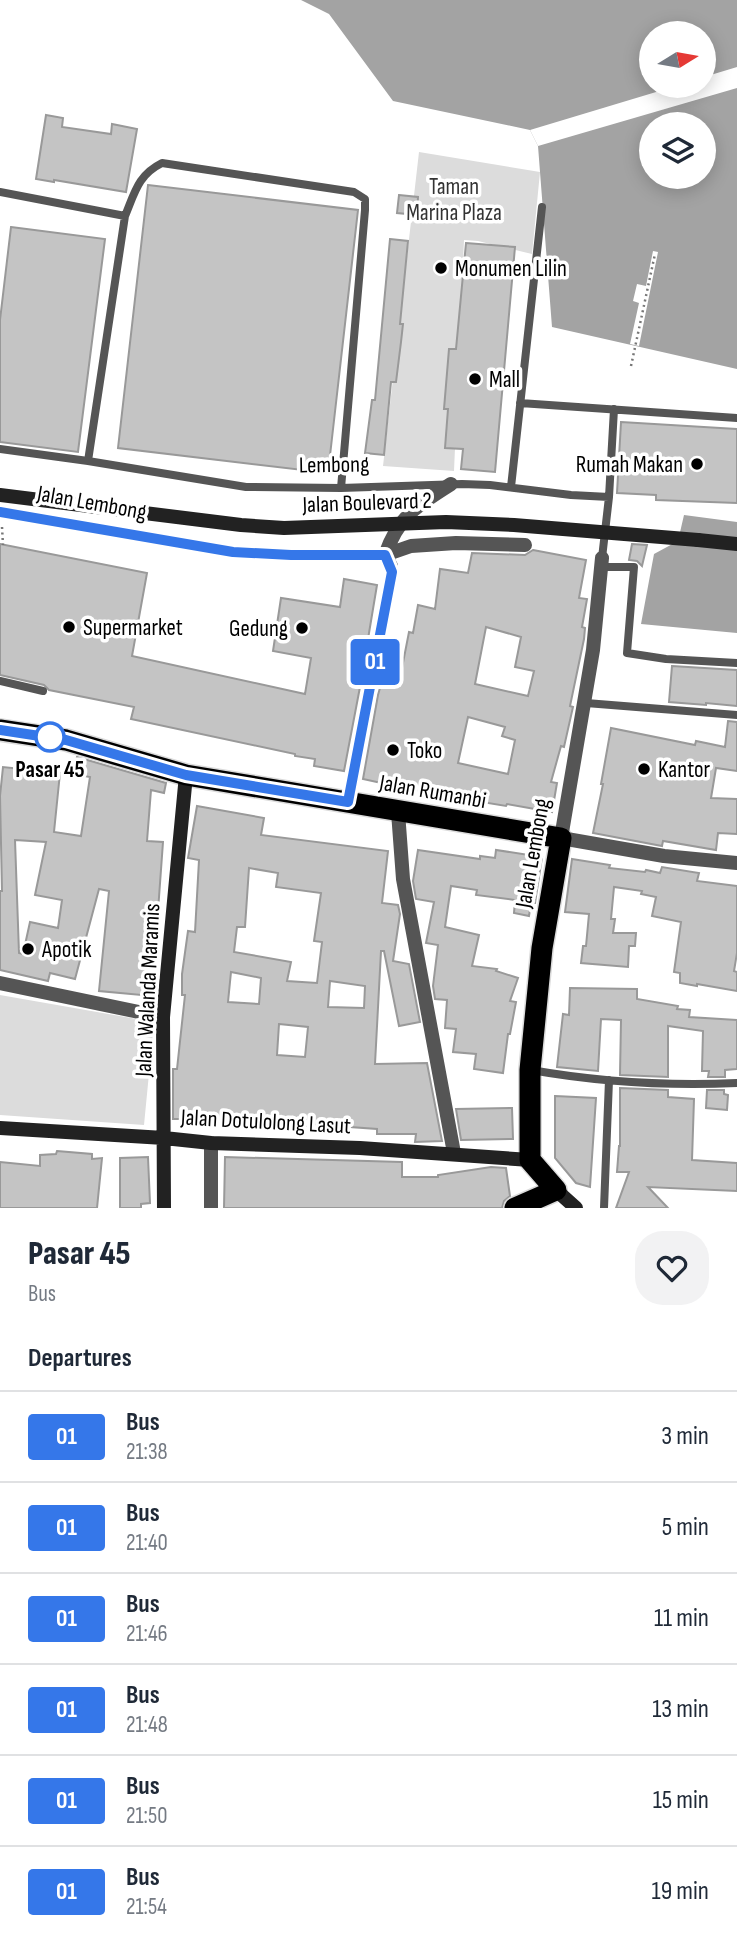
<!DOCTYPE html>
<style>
:root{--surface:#fff;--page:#f2f2f3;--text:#1f2937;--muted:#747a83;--line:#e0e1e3}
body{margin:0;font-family:"Sofia Sans Condensed",sans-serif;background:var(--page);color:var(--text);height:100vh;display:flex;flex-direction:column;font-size:26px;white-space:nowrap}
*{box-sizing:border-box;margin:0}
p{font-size:23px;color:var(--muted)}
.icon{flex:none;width:38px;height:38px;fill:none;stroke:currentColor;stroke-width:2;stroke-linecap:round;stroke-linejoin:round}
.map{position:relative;height:1208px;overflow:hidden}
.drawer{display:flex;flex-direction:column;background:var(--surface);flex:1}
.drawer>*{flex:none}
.badge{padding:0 14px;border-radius:5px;font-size:24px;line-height:46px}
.needle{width:46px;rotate:79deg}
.controls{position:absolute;left:639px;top:21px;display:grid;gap:14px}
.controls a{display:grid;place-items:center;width:77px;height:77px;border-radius:50%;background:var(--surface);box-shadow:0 4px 18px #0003;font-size:35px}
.map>.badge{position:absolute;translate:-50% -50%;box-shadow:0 0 0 4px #fff}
h2{padding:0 28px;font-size:26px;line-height:63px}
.round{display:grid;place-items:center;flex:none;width:74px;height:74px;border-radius:28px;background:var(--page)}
.summary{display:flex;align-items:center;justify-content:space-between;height:119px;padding:0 28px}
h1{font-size:33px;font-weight:800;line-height:52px}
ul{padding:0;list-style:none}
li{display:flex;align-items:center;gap:21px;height:91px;padding:0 28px;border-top:2px solid var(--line)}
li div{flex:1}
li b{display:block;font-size:26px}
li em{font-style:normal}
li .badge{min-width:77px;font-weight:700;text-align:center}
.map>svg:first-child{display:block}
</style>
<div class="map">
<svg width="737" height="1208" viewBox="0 0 737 1208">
<rect width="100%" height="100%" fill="#fff"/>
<path fill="#dcdcdc" d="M419,152L540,172L532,254L478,241L464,240L454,471L383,466Z
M0,995L154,1022L144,1125L0,1115Z"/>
<path fill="#a3a3a3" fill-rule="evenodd" d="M301,0H737V369L552,327L538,146L530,130L393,101L329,14ZM651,33H704V86H651ZM651,124H704V177H651Z
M684,515L737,522V633L641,624L654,554L678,541Z"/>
<path fill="#fff" d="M737,67V88L538,146L530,130L676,86H704V77Z
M653,251L658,252L639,346L630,344L639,303L633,301L637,284L646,286Z"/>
<path fill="#c4c4c4" stroke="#999" stroke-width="2" fill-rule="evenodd" d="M46,115L63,118L62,127L111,134L112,124L137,129L126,192L54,180V182L36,179Z
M148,185L358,210L328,473L118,448Z
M399,195L418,197L417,215L397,213Z
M11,227L105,239L78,452L0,442V320Z
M390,239L408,241L400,324H403L401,342L396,382H391L384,455L365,453L372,400H375Z
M466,243L515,247L495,472L461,469L463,449L445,448L448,409H444L449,349H456Z
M621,422L737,429V503L656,500V495L617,493Z
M0,544L147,573L132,656L305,694L311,658L273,651L281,598L340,607L344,579L377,585L360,687L344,771L314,766L315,759L295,756V754L131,719L134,707L49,690L44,685L0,675Z
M632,544L647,545L642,566L637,561L629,560Z
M533,550L586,560L579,598L587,599L582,627L585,628L584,639L570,706L573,707L564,747L561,746L551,782L557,783L552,812L507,804L506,806L427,793L363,779L378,695L387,663L402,668L409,632L413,633L418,605L435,609L440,569L468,573L472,553L525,555ZM486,627L521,637L515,667L534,671L528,696L475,684ZM468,717L505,727L502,736L515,740L508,774L458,763Z
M672,666L737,670V706L706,703V705L669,702Z
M728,721L737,722V771L716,768L711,798L737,799V834L718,833L716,850L663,841L662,846L593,833L603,784H601L611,728L695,745L696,741L725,747Z
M77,757L166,783L164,793L151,790L147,841L163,842L158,911L149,910L144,956L156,957L152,996L99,991L109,891L99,889L75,979L50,973L48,981L0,970V891H2L0,796L3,767L60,773L54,832L81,836L90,777L73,774ZM15,840L46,842L35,895L62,900L58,928L30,922L23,954L19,953Z
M197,806L264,818L261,835L388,851L382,903L398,905L400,914L393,961L409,964L420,1022L399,1026L384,951H381L375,1064L427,1063L442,1141L415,1142L416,1134H377V1129L350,1127V1124L322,1123L299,1127L213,1124V1126H197V1119H173V1069H177L185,995H182V974L188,931L195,932L199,860L188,858ZM249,868L278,873L276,887L321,893L314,941L322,942L317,983L287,981L291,962L234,952L237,927H245ZM231,972L261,978L259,1004L228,1002ZM330,981L365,986L364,1008L328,1007ZM279,1024L308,1027L305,1057L277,1055Z
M418,850L480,859V856L495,858L496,850L542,857L535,903H531L529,916L514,913L515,900L476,895L477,890L451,886L445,927L479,935L472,966L497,969L496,971L518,978L510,1001L516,1002L510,1034H508L503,1073L474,1069L476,1054L453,1052L456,1029L445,1028L447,1000L435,999L433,986L438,945L426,943L434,902L416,899L413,881Z
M572,859L610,865L609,868L645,872L646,870L660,873L662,867L699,873L697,881L737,886V953L734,971L737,972V991L697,984V986L680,983V973L674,972L681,922L652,916L656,897L641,894L642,891L614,887L611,919H615L613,933H636L635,946H629L628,967L581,963L583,946H586L589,914L565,912Z
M570,988L637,989V999L678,1006L677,1009L690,1010L689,1017L737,1020V1069L725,1070V1077H708L709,1071H702L703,1031L668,1026V1077L620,1075L621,1020L601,1019L598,1071L557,1067L563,1014L569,1015Z
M620,1088L668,1090V1097L694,1099L692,1160L737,1163V1191L648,1187L668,1208H616L629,1172H617L619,1146H620Z
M707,1090H724V1094L728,1095L727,1110L706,1108Z
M555,1096L596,1098L590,1187L576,1183L555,1158Z
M512,1108L513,1139L461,1140L456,1109Z
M57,1151L92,1154V1159L102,1158L97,1208H0V1162L40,1166V1155L56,1154Z
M148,1157L150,1203L141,1204V1208H120V1158Z
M225,1157L402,1162V1177H438V1175L491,1167L506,1168L510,1196L504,1201L502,1208H224Z"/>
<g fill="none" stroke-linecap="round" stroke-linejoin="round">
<defs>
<path id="highway" d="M0,730L66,740L186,775L561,838L542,948L530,1070V1160L556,1190L515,1208"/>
</defs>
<use href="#highway" stroke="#dbdbdb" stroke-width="24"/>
<path stroke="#777" stroke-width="2.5" stroke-dasharray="2 3.5" stroke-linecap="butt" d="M631,366L655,254
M2,527L3,545"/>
<path stroke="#555" stroke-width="8" d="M0,192L125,216
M520,403L737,418
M0,449L88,461L246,487L341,488L462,484L490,485L571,495L609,497L602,558
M88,461L125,216C135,192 138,175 162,163L354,192L365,199V210L341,488
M511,487L542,207
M609,497L614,409
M601,567H634L627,653L666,659L737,663
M0,681L43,691
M586,703L737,715
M531,1070C599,1082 668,1086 737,1083
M604,1208L609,1080"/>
<path stroke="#555" stroke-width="14" d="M0,512L233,552L291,555H385L411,546L456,543L525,545
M602,558L593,650L561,838L664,856L737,863
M348,802L391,578V566L385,555C399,515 417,506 451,484
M398,812L403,879L454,1153
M0,983L163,1017
M211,1208V1143"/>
<path stroke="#222" stroke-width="14" d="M698,540L737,544
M0,1128L164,1138L211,1143L360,1148L530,1160
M556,1190L576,1208
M164,1208L163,1017L186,775"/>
<use href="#highway" stroke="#000" stroke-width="21"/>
<path stroke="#222" stroke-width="14" d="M0,495L241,525L284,528L446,522L514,525L698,540"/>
</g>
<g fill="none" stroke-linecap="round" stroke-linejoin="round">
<defs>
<path id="line" d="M0,512L233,552L291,555H385L392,572L348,802L186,775L66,740L0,730"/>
</defs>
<use href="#line" stroke="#fff" stroke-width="16"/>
<use href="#line" stroke="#3577e9" stroke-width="10"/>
</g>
<g fill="#000" stroke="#fff" stroke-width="2.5">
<circle cx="441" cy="268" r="7"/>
<circle cx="475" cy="379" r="7"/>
<circle cx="697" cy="464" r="7"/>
<circle cx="69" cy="627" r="7"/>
<circle cx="302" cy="628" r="7"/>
<circle cx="393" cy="750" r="7"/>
<circle cx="644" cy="769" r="7"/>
<circle cx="28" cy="949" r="7"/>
</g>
<circle fill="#fff" stroke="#3577e9" stroke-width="3.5" cx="50" cy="737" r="14"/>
<g text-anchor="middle" stroke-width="7" stroke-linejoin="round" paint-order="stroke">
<g font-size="23" fill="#333" stroke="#fff">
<text x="454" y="194">Taman<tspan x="454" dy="26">Marina Plaza</tspan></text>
</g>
<g font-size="23" fill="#000" stroke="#fff" text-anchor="start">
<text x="455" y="276">Monumen Lilin</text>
<text x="489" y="387">Mall</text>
<text x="683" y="472" text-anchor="end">Rumah Makan</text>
<text x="83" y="635">Supermarket</text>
<text x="288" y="636" text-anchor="end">Gedung</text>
<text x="407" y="758">Toko</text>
<text x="658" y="777">Kantor</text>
<text x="42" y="957">Apotik</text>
</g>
<g font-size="23" fill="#000" stroke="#fff">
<text transform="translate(334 464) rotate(-1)" y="8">Lembong</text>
<text transform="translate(92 502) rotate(10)" y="8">Jalan Lembong</text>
<text transform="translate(367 502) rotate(-2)" y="8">Jalan Boulevard 2</text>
<text transform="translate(433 791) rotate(10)" y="8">Jalan Rumanbi</text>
<text transform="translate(532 853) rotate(-80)" y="8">Jalan Lembong</text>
<text transform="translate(147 990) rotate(-87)" y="8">Jalan Walanda Maramis</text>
<text transform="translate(266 1121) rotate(3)" y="8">Jalan Dotulolong Lasut</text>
</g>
<g font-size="23" font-weight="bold" fill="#000" stroke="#fff">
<text x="50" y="777">Pasar 45</text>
</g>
</g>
</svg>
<div class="controls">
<a><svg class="needle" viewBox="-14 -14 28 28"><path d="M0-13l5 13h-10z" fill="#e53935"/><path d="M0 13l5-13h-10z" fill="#747a83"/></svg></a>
<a><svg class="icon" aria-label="layers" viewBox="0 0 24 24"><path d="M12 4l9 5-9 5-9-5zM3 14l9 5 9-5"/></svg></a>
</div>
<b class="badge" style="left:375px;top:662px;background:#3577e9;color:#fff">01</b>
</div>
<section class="drawer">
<div class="summary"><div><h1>Pasar 45</h1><p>Bus</p></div><a class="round"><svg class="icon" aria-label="heart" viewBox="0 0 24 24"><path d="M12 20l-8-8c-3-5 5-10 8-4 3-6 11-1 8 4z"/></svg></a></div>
<h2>Departures</h2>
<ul>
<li><span class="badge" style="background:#3577e9;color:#fff">01</span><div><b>Bus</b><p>21:38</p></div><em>3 min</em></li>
<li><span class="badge" style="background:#3577e9;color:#fff">01</span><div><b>Bus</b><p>21:40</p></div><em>5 min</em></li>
<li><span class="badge" style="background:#3577e9;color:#fff">01</span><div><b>Bus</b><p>21:46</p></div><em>11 min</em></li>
<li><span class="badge" style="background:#3577e9;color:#fff">01</span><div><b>Bus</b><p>21:48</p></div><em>13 min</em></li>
<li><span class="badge" style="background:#3577e9;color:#fff">01</span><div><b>Bus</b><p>21:50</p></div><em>15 min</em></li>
<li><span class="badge" style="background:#3577e9;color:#fff">01</span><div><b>Bus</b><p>21:54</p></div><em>19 min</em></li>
</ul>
</section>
